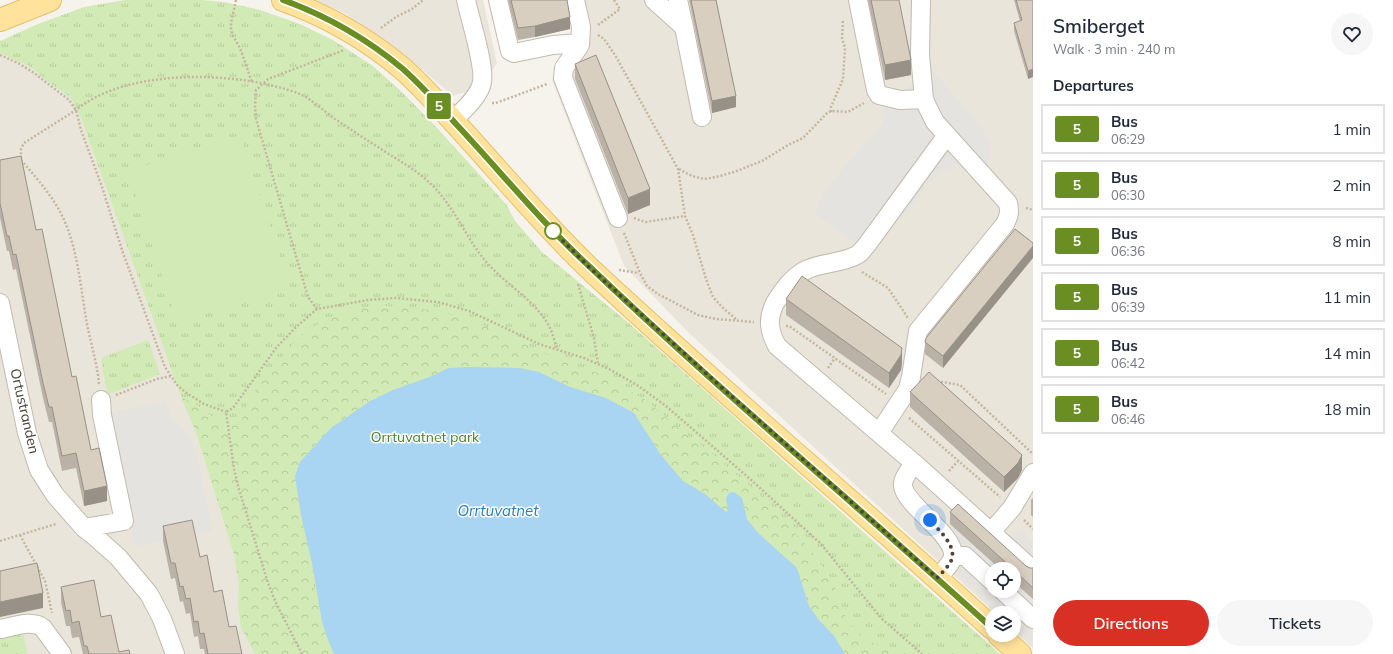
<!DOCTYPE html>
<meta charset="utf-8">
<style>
:root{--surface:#fff;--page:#f6f6f7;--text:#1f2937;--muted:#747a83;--line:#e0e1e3;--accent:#d93025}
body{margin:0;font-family:Mulish,sans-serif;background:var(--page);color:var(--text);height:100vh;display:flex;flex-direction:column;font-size:15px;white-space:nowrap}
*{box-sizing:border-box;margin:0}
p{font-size:13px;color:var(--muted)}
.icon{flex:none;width:22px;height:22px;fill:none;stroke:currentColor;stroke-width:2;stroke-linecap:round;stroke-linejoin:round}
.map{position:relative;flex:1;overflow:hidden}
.panel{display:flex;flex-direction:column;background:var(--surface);width:360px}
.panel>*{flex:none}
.badge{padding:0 8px;border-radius:3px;font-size:14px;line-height:26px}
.tools{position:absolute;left:985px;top:562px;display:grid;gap:8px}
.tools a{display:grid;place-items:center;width:36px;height:36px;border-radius:50%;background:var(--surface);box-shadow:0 2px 10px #0003;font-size:20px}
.you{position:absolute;width:20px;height:20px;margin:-10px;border:3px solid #fff;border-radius:50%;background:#1a73e8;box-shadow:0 0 0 6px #1a73e833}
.map>.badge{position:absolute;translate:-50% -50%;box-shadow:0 0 0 2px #fff}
h2{padding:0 20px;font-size:15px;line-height:36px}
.round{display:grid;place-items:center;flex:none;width:42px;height:42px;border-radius:21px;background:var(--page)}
.summary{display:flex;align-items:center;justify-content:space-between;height:68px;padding:0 20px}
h1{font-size:19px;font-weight:600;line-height:30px}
.action{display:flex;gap:8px;margin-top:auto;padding:8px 20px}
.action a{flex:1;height:46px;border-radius:24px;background:var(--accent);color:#fff;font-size:16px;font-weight:600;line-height:46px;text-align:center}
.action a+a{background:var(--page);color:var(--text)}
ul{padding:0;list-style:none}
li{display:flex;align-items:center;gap:12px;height:50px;margin:0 8px 6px;padding:0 12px;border:2px solid var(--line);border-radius:0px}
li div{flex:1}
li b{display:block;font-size:15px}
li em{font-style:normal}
li .badge{min-width:44px;font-weight:700;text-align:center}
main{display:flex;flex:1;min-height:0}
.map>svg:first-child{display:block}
</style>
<main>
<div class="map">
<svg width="1033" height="654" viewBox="0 0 1033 654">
<defs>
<pattern id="grass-tufts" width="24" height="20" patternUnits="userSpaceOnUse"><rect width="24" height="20" fill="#d2eab5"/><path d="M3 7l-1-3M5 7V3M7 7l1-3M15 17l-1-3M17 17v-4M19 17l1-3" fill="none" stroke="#b6ca9c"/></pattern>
<pattern id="forest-crowns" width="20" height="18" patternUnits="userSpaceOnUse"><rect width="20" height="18" fill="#d2eab5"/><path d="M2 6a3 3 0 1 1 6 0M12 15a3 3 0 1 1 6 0" fill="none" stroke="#b6ca9c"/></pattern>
</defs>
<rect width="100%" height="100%" fill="#f6f3ec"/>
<path fill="#eae5da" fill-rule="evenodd" d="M314,0H483L497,63L482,86L453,96L404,54L344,13Z
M576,0H1033V648L1014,631V613H995L689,333L624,266L552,80L562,56L581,27ZM992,569H1014V591H992Z
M0,53L29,66L47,81L71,98L82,121L181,397L196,432L234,554L239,585L238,605L241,627L255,654H0Z"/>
<path fill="url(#grass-tufts)" d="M125,0H202L224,2L260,10L300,24L333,40L373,66L403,93L439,130L506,204L515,221L542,252L630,324L1000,654H255L241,627L238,605L239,585L234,554L196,432L181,397L82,121L71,98L47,81L29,66L0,53V41L38,24L84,7Z
M148,340L160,374L107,395L101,358Z
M23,631L27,654H0V635Z"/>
<path fill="url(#forest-crowns)" d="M383,306L401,307L430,310L467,318L561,361L593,371L618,383L647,401L682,431L714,455L770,504L787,525L810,549L834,584L840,609L862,639L877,644L892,654H845L834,636L818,619L809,606L797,568L757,532L747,519L742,498L728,507V511L726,512L700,490L683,481L661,455L634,413L606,398L570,387L539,372L494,367L449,368L427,378L393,390L370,401L330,429L315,445C314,484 310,523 312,562C312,589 323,629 334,654H255L241,627L238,605L239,585L234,554L196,432L181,397L197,405L214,418L235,426L241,423L246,407L257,387L298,338L315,326L337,314L361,309Z"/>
<path fill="#d2eab5" d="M240,135L290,287L177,323L128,171Z"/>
<path fill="#e5e3e0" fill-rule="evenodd" d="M929,66L981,127L991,143L990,158L984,172L955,167L940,173L924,188L909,212L894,214L879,211L855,243L814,213L823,195L840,172L871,137L883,122L885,106L920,78Z
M166,401L171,420L177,421L188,435L196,451L213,531L134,546L106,414Z
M951,524L999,547L1019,529L1033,542V642L1014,625V613H1001L961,577ZM992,569H1014V591H992Z"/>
<path fill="#a9d4f2" d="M468,367L519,368L539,372L570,387L606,398L634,413L661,455L683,481L705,494L726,512L728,511L726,498L729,493L734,492L742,498L747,519L757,532L797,568L809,606L818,619L834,636L845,654H334L328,640L322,622L312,563L301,515L295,476L300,462L330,429L370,401L393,390L427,378L449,368Z"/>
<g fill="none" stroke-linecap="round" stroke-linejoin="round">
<defs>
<path id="minor" d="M498,0L510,51L514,53L553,45L580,43
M575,0L581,27L580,45L564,68L563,78L618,218
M654,0L684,27L702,117
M678,0L684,27
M858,0L876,90L879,95L900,100L924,99L927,106L935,122L1008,203C1010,212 1009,216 1005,224L918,331L911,377L908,389L879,433
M921,0L920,55L924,99
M453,121C463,110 480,96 482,82C485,65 470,19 466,0
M0,303L27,433L39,470L55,495L84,528L92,534L118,557L149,594L162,619L175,654
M914,463L1033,570
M84,528L124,521L102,415L101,400
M991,532L1012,508L1033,473
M953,555L965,556L992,581
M937,578C942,572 953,563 953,555C954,534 905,505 903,486C902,478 910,470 914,463L777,346C769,331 767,319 775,303C783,290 791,279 804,271C820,262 841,264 857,255C861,253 863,249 866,246L947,135
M1003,591L1033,619
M0,629C13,627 32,619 43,628L62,654"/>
<path id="major" d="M283,0C328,16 366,38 403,69C422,86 439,105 456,124C500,172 542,223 589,268C720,391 859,506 992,628
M0,20L50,0
M999,635L1020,654"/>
</defs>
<use href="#minor" stroke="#c2bbae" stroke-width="20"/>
<use href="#major" stroke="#e6c16a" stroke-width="24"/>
<path stroke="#c4b79f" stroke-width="2.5" stroke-dasharray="2 2" stroke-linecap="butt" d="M236,0L231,23V30L233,36L240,48L252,82
M598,25L620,9L614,0
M381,28L396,17L412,9L423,0
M598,35L604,39L615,55L678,169L685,216L693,235L706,279L713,297L722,307L737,320
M0,55L18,63L34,73L69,100L76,110L81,130L101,184L123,253L165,367L177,385L185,392L204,404L226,412
M492,103H496L547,84
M831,112V107L843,79L845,48L842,38L843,19
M679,169L692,176L704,179L716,177L734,172L762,161L788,145L803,138L828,112L834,111L848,112L864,103
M1026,208L1033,210
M634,218L645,222L685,216
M624,233L640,273L647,286L658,294L698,315L716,319L754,322
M619,270L639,273
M862,272L888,288L908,318
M578,284L594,338L598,363
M317,309L308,297L256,119L255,107L256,90L268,79L344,50
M786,326H789L886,394
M828,368L835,358
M937,381L960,385L1033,454
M99,384C97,363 91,344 87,324C80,286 78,243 58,208C48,191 34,175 21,160V149L24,143L76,110C128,67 240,71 300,94C310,98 325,112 335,119C349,128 363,138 378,147C397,160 418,170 434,187C456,210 467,240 488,264C506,284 531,298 546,321C552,329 554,340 557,349
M116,395L157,379L171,376
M909,418L1000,497
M949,471L958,461
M1024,520L1033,529
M20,535L45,581L52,613
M0,541L56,524V523
M302,654L276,603L268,583L238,486L234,469L226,412L233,408L276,348L295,328L317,309L368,300L395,298L438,302L469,311L539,344L584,358L609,369L637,385L666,406L749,478L821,544L881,618L922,654"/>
<use href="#minor" stroke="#fff" stroke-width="18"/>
<use href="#major" stroke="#ffe39c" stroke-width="22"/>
</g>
<path fill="#bab2a6" d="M508,0H567L570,16V29L535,37L518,40Z
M689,0H716L736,107L712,113Z
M868,0H899L911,75L885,80Z
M1014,0H1033L1028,79L1014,31V23L1020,21Z
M575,64L650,205L628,214L575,79Z
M0,160L36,230L72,377L91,450L107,501L84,506L76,468L62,471L52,422H49L43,398L16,269L13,270L9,251H7L0,218Z
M1033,243L943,368L925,354V342Z
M786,299L902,363L901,370L889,388L786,315Z
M910,392L1022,470L1018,478L1004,492L910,407Z
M1033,498V517L1031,515V500Z
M950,512L1026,566L1030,568H1033V599L1014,582V569H1000L950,524Z
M163,526L200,557L229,627L242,654H205L204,649H200L198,636L194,637L190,613L186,614L183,601L180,602L175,578L171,579L163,541Z
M61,587L101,617L119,652L130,654H83L79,637L72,638L70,626H66L61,602Z"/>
<path fill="#979187" d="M570,17V29L535,37V26Z
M911,60V75L885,80V65Z
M1033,69V77L1028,79V71Z
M736,96V107L712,113V101Z
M650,189V205L628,214V198Z
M1033,246V258L943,368V356Z
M902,348V363L901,370L889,388V373Z
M1022,455V470L1018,478L1004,492V477Z
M107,486V501L84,506V491Z
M43,593V608L0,617V602Z"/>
<path fill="#d8cfc1" stroke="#979187" d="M511,0H567L570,17L535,26L518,28Z
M691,0H716L736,96L712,101Z
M871,0H899L911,60L885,65Z
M1016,0H1033V69L1028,71L1014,23L1022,20Z
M596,55L650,189L628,198L575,64Z
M21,156L36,230L42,229L72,377L76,376L91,450L99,448L107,486L84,491L76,453L62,456L52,407H49L43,383L16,254L13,255L9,236H7L0,203V160Z
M1015,229L1033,243V246L943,356L925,342L926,338Z
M802,276L902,348L901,355L889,373L786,299Z
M929,372L1022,455L1018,463L1004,477L910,392Z
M958,504L1026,566L1030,568H1033V588L1014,570V569H1013L950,512Z
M192,520L200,557L207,555L214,592L222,590L229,627L236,626L242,654H208L204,633L200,634L198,621L194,622L190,598L186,599L183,586L180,587L175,563H171L163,526Z
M37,563L43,593L0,602V571Z
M94,580L101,617L111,615L119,652L129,650L130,654H89L87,646H84L79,621L72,623L70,610L66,611L61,587Z"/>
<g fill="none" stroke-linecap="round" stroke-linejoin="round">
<defs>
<path id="line" d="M283,0C327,16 367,39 403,69C422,86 439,105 456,124C501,172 542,223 590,267C720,391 859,507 992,628"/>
</defs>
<use href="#line" stroke="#fff" stroke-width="9"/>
<use href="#line" stroke="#6b8e23" stroke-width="6"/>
<path stroke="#4b4439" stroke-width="4" stroke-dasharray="0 7.2" d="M553,231L589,267L720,386L937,578C942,573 948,567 951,561C958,546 938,530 930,520"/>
</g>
<circle fill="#fff" stroke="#6b8e23" stroke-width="2" cx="553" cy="231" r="8"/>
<g text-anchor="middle" stroke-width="3" stroke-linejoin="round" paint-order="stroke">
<g font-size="14" fill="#4b4439" stroke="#fff">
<text transform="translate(25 411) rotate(77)" y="5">Ortustranden</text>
</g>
<g font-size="14" fill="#4a7f2a" stroke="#fff">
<text x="425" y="442">Orrtuvatnet park</text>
</g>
<g font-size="15" font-style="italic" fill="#2e7ab2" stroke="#fff">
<text x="498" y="516">Orrtuvatnet</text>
</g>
</g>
</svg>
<div class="tools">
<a><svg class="icon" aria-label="locate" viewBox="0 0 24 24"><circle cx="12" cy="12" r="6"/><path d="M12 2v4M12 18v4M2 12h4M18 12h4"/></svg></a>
<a><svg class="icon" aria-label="layers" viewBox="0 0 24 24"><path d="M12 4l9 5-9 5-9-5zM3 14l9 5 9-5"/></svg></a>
</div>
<div class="you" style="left:930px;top:520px"></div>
<b class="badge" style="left:439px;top:106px;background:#6b8e23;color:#fff">5</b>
</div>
<section class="panel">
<div class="summary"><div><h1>Smiberget</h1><p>Walk · 3 min · 240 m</p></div><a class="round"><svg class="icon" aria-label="heart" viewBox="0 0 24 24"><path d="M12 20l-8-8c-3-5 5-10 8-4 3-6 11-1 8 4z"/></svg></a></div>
<h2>Departures</h2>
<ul>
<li><span class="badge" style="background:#6b8e23;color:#fff">5</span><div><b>Bus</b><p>06:29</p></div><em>1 min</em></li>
<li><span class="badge" style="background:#6b8e23;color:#fff">5</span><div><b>Bus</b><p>06:30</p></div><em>2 min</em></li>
<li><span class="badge" style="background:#6b8e23;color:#fff">5</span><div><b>Bus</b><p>06:36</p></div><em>8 min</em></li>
<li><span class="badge" style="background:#6b8e23;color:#fff">5</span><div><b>Bus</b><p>06:39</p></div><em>11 min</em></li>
<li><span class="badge" style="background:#6b8e23;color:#fff">5</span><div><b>Bus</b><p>06:42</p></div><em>14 min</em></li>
<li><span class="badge" style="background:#6b8e23;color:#fff">5</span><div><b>Bus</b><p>06:46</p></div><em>18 min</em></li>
</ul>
<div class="action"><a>Directions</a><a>Tickets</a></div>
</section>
</main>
